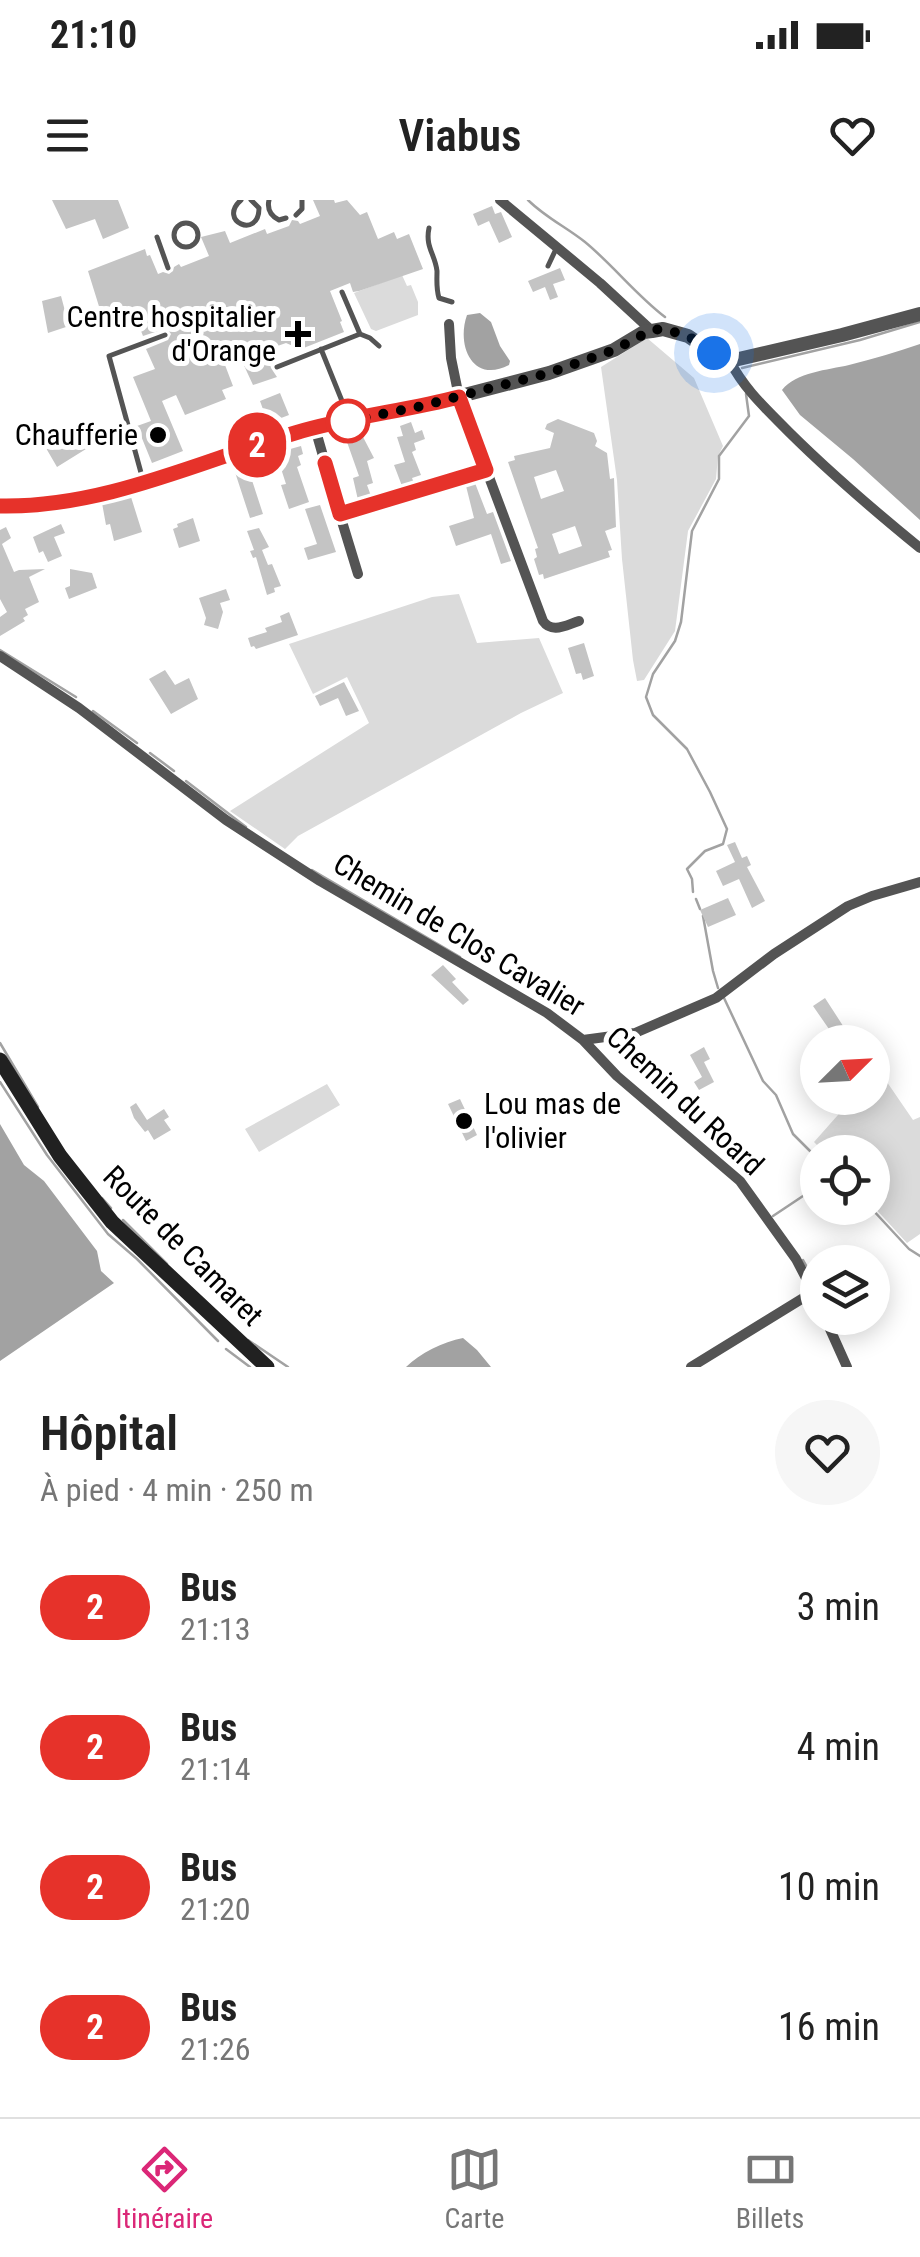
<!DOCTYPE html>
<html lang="fr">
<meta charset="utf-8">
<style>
:root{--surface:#fff;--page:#f6f6f6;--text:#222;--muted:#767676;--line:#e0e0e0;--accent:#db2777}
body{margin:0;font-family:"Roboto Condensed",sans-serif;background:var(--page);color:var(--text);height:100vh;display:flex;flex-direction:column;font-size:38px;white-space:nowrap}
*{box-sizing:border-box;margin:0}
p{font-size:32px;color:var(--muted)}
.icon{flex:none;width:55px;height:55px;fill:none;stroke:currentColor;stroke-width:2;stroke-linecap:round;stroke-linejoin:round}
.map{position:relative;height:1167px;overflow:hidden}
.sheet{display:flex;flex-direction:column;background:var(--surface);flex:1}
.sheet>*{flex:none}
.badge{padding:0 20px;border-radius:32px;font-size:35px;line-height:65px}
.needle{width:65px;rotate:66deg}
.tools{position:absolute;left:800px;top:825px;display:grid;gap:20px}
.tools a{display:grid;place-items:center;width:90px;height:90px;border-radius:50%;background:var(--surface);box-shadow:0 5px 25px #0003;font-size:50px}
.you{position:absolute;width:50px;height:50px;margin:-25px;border:8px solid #fff;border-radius:50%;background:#1a73e8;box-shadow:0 0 0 15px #1a73e833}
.map>.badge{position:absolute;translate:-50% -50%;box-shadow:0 0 0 5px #fff}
.round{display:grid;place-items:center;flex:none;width:105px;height:105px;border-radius:52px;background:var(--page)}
.summary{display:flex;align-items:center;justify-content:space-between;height:170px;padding:0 40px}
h1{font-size:48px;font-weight:600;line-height:75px}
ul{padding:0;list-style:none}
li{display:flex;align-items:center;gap:30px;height:140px;padding:0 40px}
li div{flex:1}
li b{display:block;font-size:38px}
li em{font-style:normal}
li .badge{min-width:110px;font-weight:700;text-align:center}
.status{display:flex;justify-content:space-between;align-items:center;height:70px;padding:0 50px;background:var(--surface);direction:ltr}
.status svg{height:28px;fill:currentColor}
header{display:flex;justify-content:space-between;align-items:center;height:130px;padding:0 40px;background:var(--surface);font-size:45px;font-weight:600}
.tabs{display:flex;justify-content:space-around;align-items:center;height:140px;border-top:2px solid var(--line);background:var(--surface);font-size:28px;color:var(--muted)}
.tabs a{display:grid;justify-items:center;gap:5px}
.tabs .active{color:var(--accent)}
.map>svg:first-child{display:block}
</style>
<div class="status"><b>21:10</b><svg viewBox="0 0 49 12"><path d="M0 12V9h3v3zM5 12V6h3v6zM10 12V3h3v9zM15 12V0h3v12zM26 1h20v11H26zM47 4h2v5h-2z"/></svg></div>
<header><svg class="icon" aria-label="menu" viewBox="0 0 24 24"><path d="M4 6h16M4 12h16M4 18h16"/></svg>Viabus<svg class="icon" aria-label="heart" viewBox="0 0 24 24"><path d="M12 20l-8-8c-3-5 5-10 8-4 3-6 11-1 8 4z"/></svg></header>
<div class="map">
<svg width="920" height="1167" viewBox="0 0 920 1167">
<rect width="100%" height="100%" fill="#fff"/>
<path fill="#dbdbdb" d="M402,75L407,86L411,85L418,102V115L376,131L371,129L354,93Z
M647,138L694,178L723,246L718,256L716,279L688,331L675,431L644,480L637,481L633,460L622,359L617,280L601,167Z
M459,394L477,443L539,438L563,493L521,513L298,636L285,649L230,611L369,523L347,477L313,494L289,444L432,397Z
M878,869L913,920L920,917V1034L907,1043L873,1006L872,952H824L814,942L853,898H872L873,876Z
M327,884L340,905L259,952L245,929Z"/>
<path fill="#a2a2a2" d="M480,113L491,122L500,146L510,161L509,165C473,184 456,146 467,115Z
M920,144V320L853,259L800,215L782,190C796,172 828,170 849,165C873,159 897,152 920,144Z
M0,924L24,965L44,981L97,1051L101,1071L114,1083L0,1161Z
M463,1138L477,1150L491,1167H406C420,1153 443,1142 463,1138Z"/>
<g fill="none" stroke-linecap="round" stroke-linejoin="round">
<path stroke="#a2a2a2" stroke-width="2.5" d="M528,0C545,17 566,27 585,42C613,65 636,95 665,117
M700,136L727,152
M742,168L860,140L920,122
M0,450L76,497
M93,511L137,543
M150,553L174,571
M186,581L246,627
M312,670L460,757
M693,692L692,679L687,669L705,651L723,644L727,629L710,592L687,549L653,515L646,497L653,474L675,441L681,422L692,331L719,279V256L749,216L746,194
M696,699L700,709
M703,716L713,771L718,788
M724,798L763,881L776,895L793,934L818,959
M0,843L38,907
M0,882L47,955L108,1034L137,1059L218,1141
M102,998L111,1008
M871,1008L909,1049L920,1056
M773,1016L818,986
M123,1020L167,1064
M803,1060L818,1087
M248,1140L288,1167
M226,1149L250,1167"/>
</g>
<path fill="#c4c4c4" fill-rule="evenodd" d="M52,0H118L129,28L103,39L95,19L66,29Z
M313,0H334L335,3L347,0L360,15L367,12L378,39L394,32L397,39L409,34L423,69L359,91L353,92L350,83L330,91L342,121L340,122L344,132L296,151L293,146L286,143L266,150L271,168L277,177L253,185L241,159L225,165L233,186L222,190L226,199L185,215L176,195L162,201L183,251L152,263L137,226L151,221L133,177L155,169L146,149L168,140L171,134L168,130L164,129L143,136L135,116H102L88,71L145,49L147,56L150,55L158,74L163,72L169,74L173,71L174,67L179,64L181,67L209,56L201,37L225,31L230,43L265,29L267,34L289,26L292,20L298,21L300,24L320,16Z
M492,6L495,14L501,12L512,37L499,43L489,21L478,26L473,14Z
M560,68L565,80L553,84L558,97L550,100L545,87L533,92L528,81Z
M61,96L69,126L48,133L42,101Z
M280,193L289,215L268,223L260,201Z
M558,219L594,233L597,241L595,246L607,253L610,279L614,278L616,327L605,331L612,350L608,351L610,357L544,379L543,374L539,375L534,359L537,357L535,349L538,348L508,262L515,260L514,256L550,248L554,233L545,229L547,224ZM556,270L564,291L541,299L534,277ZM575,326L582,346L559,354L552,334Z
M411,222L415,233L422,230L425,239L414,243L416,250L412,252L421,275L412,278L414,283L402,286L394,265L405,262L397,237L403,236L400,226Z
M59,233L68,248L81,241L86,249L57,267L39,236L49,239Z
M363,237L374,258L367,261L373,283L367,285L371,296L358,300L353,278L359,276L347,242Z
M301,246L303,254L298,256L301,265L297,267L309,302L289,309L281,285L286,284L276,253Z
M246,262L263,314L250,318L233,266Z
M475,283L487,314L493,312L511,361L501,364L491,334L456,346L449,326L474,318L466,286Z
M131,297L142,332L114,341L110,324L106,325L102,303Z
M320,305L336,352L308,360L304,348L317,344L305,309Z
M193,318L200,341L179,348L173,329L178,327L177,324Z
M61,324L65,333L54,337L62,356L48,362L43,351L39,353L33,337Z
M6,327L11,338L2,344L14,372L19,370L45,369L29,377L39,402L25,409L28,415L23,418L25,421L0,436V417L7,412L0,399V330Z
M259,328L269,347L262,350L268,365L272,364L281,386L274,388L275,392L267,395L256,357L253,358L250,351L254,350L247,331Z
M70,369L92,373L97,388L69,399L65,388L70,386Z
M226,389L230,400L220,403L223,412L218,429L204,425L206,418L199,398Z
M289,412L298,435L256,449L254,446L251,447L248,438L267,432L265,428L282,422L280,416Z
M584,443L594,476L583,480L581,473L576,474L568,448Z
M165,470L175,485L189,478L198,499L171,514L149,479Z
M344,482L359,511L346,516L338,498L320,506L315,496Z
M735,642L742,658L747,656L751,665L747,667L765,701L752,708L739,679L723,686L716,671L735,662L727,645Z
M728,698L736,715L708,727L700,710Z
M443,765L456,779L452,782L469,800L463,805L431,775Z
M825,798L847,832L849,831L857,842H838L813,806Z
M704,847L710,859L704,862L714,882L699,890L694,882L702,877L690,855Z
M460,899L477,935L466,941L448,904Z
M136,903L147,920L164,909L169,917L164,920L171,930L154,940L148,930L145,932L134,918L130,907Z"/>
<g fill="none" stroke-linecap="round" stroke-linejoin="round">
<path stroke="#545454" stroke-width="5" d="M241,0C217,21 259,40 259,8L251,0
M269,0C267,9 271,16 279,20L286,18
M296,15L302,9V0
M174 35a12 12 0 1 1 24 0a12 12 0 1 1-24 0Z
M429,28C425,47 435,54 437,71C437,81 436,88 439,98L452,102
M157,37L168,68
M548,66L556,49
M342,92L360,134L370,138L379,146
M321,149L342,201
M277,167L360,134
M143,280L109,156L165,135"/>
<path stroke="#545454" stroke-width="10" d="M500,0L600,83L652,131
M449,124L451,158L459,197L543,421C552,434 566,425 579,421
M730,161C742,185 760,203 779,222C823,267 871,308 920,348
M315,228L340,315L487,269
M340,315L358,374
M0,456L79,508L226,620L320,681L547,813L583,840L617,876L740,981L796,1059L818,1101
M583,840L635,833L716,798L774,754L848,706L872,696L920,682
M825,1118L847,1167
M691,1167L813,1092"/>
<path stroke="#545454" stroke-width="14" d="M0,306L46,304L144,283L299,231L422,206L549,173L614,150L644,132L652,131L663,129L688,136L713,153L730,161L842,135L920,114"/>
<path stroke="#212121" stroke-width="15" d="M0,860L60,956L112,1022L267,1167"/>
</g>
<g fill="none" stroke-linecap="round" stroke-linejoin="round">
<defs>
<path id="line" d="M0,306C103,308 198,262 295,233C348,217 405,211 459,197L486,270L340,314L325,263"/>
</defs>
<use href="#line" stroke="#fff" stroke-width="22"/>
<use href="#line" stroke="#e6322a" stroke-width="15"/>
<path stroke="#000" stroke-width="10" stroke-dasharray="0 18" d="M348,221L422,206L549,173L614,150L652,130L663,129L688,136L714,153"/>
</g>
<g fill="#000" stroke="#fff" stroke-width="4">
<path d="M293 119h10v10h10v10h-10v10h-10v-10h-10v-10h10z"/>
<circle cx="158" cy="235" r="10"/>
<circle cx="464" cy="921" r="10"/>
</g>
<circle fill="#fff" stroke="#e6322a" stroke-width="5" cx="348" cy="221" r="20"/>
<g text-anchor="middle" stroke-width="10" stroke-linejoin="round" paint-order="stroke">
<g font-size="30" fill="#000" stroke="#fff" text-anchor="end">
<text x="276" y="127">Centre hospitalier<tspan x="276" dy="34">d'Orange</tspan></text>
<text x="138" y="245">Chaufferie</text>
<text x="484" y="914" text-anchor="start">Lou mas de<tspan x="484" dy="34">l'olivier</tspan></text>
</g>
<g font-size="30" fill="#000" stroke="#fff">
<text transform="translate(459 735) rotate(31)" y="10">Chemin de Clos Cavalier</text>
<text transform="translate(685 901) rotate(43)" y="10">Chemin du Roard</text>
<text transform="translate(183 1046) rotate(45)" y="10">Route de Camaret</text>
</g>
</g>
</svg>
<div class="tools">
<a><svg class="needle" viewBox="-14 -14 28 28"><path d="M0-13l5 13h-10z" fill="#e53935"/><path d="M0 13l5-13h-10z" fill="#767676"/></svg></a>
<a><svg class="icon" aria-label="locate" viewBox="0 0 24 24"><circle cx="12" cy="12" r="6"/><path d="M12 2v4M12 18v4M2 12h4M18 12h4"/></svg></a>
<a><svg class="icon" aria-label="layers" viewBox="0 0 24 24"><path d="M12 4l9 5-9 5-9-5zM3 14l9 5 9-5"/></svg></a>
</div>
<div class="you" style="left:714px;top:153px"></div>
<b class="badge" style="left:257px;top:245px;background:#e6322a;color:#fff">2</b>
</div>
<section class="sheet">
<div class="summary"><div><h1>Hôpital</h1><p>À pied · 4 min · 250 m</p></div><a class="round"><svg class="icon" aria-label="heart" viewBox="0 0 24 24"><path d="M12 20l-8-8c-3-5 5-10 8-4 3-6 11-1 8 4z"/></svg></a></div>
<ul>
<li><span class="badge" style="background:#e6322a;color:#fff">2</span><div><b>Bus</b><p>21:13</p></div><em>3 min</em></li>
<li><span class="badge" style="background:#e6322a;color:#fff">2</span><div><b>Bus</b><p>21:14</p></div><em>4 min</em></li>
<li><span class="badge" style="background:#e6322a;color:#fff">2</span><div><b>Bus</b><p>21:20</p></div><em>10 min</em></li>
<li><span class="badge" style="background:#e6322a;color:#fff">2</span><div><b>Bus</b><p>21:26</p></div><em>16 min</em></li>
</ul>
</section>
<nav class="tabs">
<a class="active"><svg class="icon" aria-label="directions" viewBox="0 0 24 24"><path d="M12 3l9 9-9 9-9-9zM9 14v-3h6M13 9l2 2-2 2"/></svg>Itinéraire</a>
<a><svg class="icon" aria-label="map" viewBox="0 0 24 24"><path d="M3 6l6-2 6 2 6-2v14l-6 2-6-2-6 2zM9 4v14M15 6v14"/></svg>Carte</a>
<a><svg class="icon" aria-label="tickets" viewBox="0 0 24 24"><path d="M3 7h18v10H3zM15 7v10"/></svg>Billets</a>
</nav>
